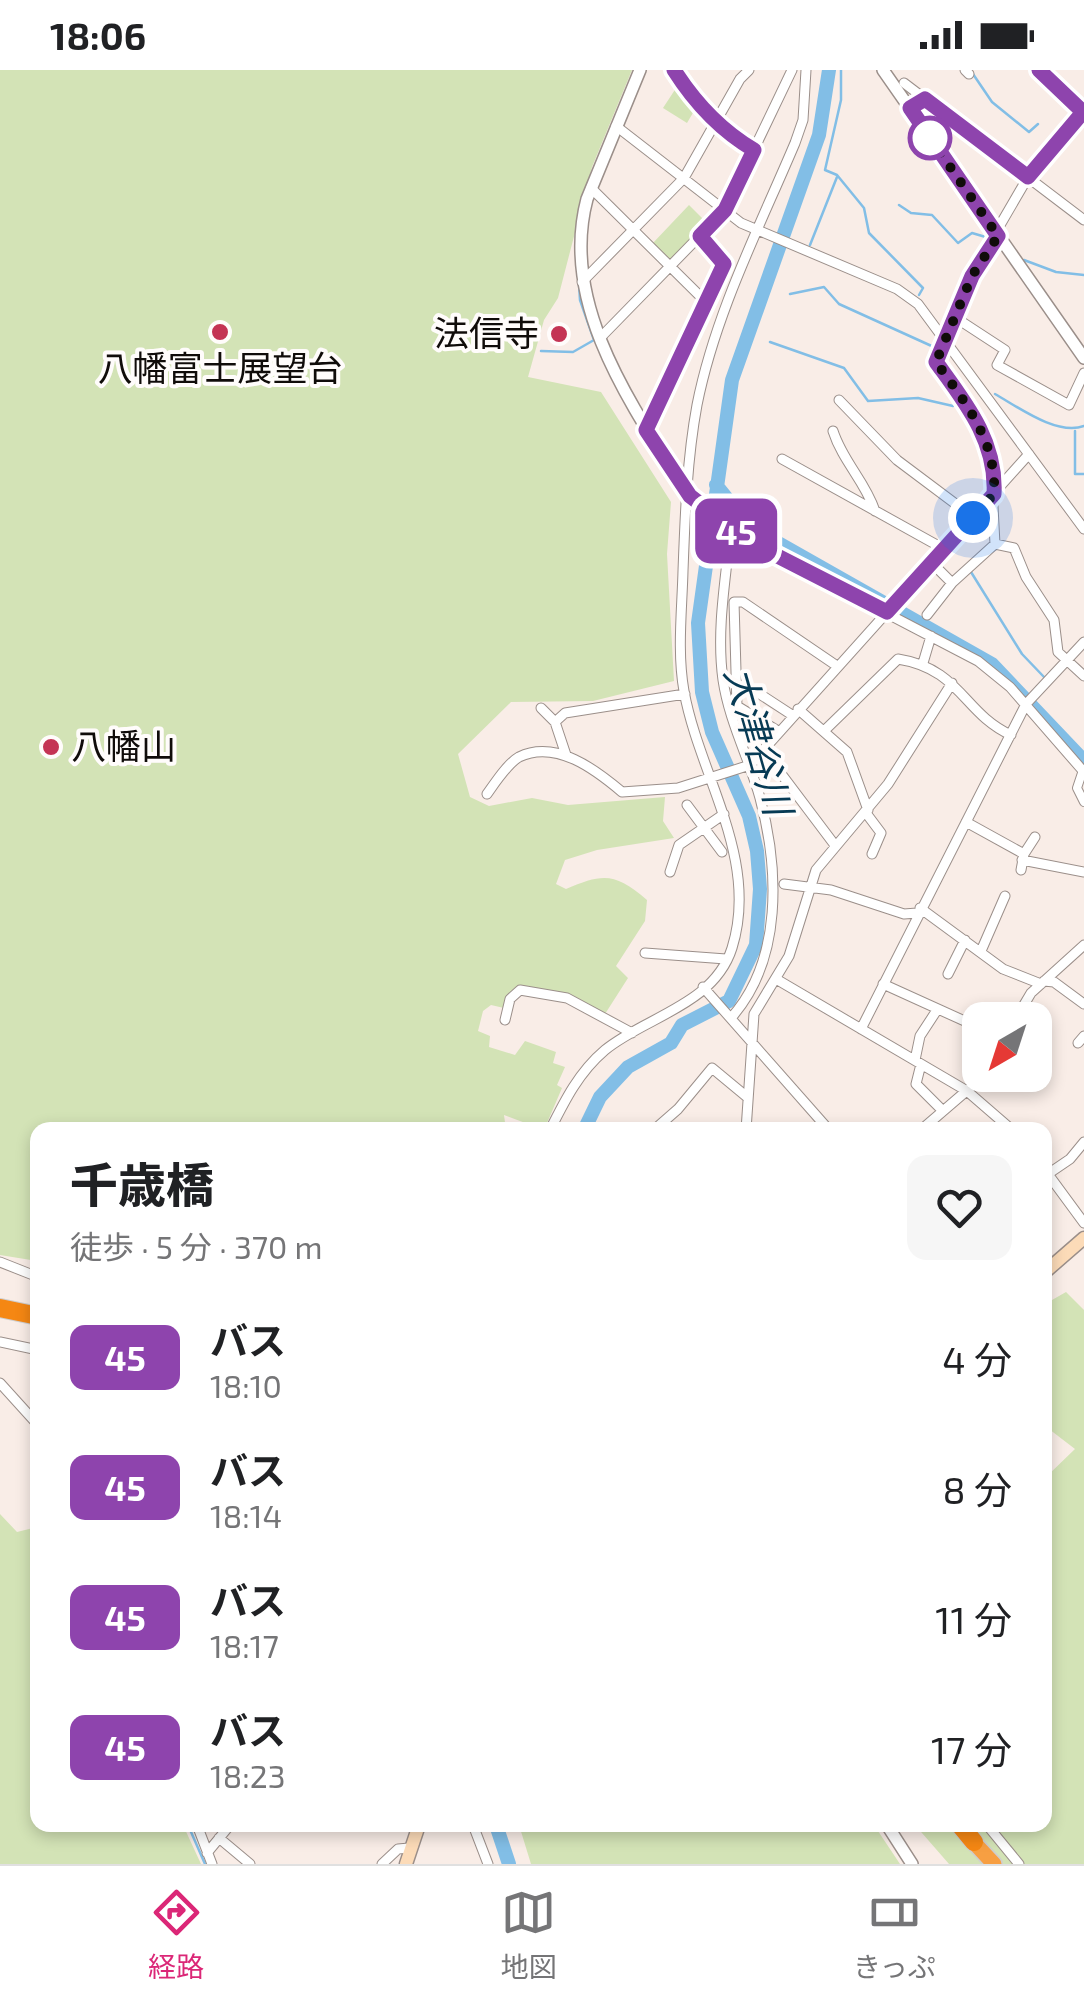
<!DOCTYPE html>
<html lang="ja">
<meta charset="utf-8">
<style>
:root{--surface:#fff;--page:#f6f6f6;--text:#202124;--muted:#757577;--line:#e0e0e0;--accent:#db2777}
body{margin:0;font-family:"Exo 2","Noto Sans JP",sans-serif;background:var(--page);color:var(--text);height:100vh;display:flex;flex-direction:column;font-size:38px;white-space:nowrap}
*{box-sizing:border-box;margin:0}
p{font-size:32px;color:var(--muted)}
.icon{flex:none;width:55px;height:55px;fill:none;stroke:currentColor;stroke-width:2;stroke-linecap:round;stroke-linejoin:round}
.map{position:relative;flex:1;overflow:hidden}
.sheet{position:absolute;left:30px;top:1052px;width:1022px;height:710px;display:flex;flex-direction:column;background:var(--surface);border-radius:20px;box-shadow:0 5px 15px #0003}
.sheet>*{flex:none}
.badge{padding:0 20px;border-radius:15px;font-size:35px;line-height:65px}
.needle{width:65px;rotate:219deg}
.controls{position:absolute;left:962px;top:932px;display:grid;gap:20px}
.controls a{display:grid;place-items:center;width:90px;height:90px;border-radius:20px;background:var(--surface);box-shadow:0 5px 15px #0003;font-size:50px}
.you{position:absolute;width:50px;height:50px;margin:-25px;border:8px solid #fff;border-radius:50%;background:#1a73e8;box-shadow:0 0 0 15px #1a73e833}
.map>.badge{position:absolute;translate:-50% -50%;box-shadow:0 0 0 5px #fff}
.round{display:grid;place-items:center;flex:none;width:105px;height:105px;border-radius:20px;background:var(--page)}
.head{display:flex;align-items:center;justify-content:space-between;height:170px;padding:0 40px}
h1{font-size:48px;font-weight:800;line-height:75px}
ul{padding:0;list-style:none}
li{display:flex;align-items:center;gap:30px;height:130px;padding:0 40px}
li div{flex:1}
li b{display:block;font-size:38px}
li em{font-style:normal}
li .badge{min-width:110px;font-weight:700;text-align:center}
.status{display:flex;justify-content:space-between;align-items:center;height:70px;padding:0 50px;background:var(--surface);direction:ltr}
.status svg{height:28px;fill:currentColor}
.menu{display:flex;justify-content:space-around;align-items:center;height:140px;border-top:2px solid var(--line);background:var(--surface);font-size:28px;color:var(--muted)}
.menu a{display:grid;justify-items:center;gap:5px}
.menu .selected{color:var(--accent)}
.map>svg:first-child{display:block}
</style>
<div class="status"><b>18:06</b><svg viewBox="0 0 49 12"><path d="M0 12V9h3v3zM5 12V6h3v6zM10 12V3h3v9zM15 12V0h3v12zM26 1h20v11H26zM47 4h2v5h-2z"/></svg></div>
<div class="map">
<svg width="1084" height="1794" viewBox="0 0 1084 1794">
<rect width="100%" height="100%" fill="#f9ede7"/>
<path fill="#d3e3b6" d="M0,0H632L592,97L558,228L544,250L528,307L601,322L671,432L667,484L674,611L593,631L511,632L458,684L470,727L489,736L532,728L568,735L665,727L663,751L674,768L597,780L565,790L556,814L566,819C604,803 615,803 647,830L645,851L616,896L628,908L605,944L519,918L504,938L491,935L483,941L478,961L490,966L489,977L515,985L525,971L556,982L553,993L565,997L557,1015L562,1018L544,1060L504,1045L506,1060H38L37,1191L0,1185Z
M680,12L697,36L687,53L663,38Z
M689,135L707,153L669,191L652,174Z
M1066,1222L1084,1240V1794H949L915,1755H1045V1408L1075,1379L1045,1356V1234Z
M0,1444L17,1462L37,1457L38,1755H183L201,1794H0Z
M519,1755H874L900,1794H531Z"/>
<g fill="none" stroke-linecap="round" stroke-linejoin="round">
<path stroke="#82bee6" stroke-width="2.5" d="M841,0V30L825,100L837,105L864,138L869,163L923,218L919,225
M973,4L992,32L1029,62L1038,54
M899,135L911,143L932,145L958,173L972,163L989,168
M810,175L837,107
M1024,190L1056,202L1084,205
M790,224L824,217L839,234L936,278
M770,272L844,298L868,331L918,328L953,336
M541,281L573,282L594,270L580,230L576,166
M995,324C1018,337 1057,366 1084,356
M1075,361V404H1084
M971,502L1022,584L1044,607
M188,1755L205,1794"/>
<path stroke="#82bee6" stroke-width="14" d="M716,415L750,457L992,594L1084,691
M584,1060L600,1027L628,997L671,973L682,955L729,931L756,875L760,819L757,781L749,746L712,662L702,622L698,553L732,310L819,65L829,0
M496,1755L509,1794"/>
<defs>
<path id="pedestrian" d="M1083,700L1077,718L1084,732"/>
<path id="minor" d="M674,0C695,33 720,60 754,80
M965,0L969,4
M1039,0L1084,43
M904,13L1084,150
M616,56L741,153L897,219L918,234L1084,459
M591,118L706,232
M996,162L1028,107L1084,41
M582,212L684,108L740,9L749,0
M956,248L1005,280L997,295L1069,335L1084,303
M601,267L725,140L792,0
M839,330L897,390L973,447
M646,360L724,194L700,165
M833,361C843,392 865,411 875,441
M782,389L944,479
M686,421L748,471L978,591L1010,617L1084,702
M995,474L990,380L973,343L936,291L972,206L998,166
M932,493L952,513L995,474L1014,478L1026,507L1054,550L1058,582L1084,606
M927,545L952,513
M923,593L931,566
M749,617L792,645
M541,638L555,652
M798,639L847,682L868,740
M825,660L898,589C961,599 963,643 1011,665
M778,661L737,636L734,532H743L837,596
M758,683L773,693L834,774
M566,685L555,652L565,643L685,624
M487,724C495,713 507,694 519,687C556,669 596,700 622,722L678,718L750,695L1029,384
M687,735L722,782
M866,743L881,763L872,784
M966,752L1024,784L1021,800
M1024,784L1035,767
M1022,790L1084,802
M670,802L679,775L724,744
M784,814L831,820L904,844L917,843
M920,838L1003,899L1041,914
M981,881L1005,826
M645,883L726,889
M948,904L965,870
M776,909L967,1021L1012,1060
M1044,911L1054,912L1084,934
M883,914L980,958
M703,917L829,1060
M731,948C783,890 779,799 760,728C749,688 729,651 723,610C716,560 726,507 731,457
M505,950L510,929L520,920L567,928L632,963
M1015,950L1031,923L1084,875
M861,959L1026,634L1084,572
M1078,973L1084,966
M915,990L920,966L937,940
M921,994L916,1014L941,1039
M550,1060C565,1030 579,1002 605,980C645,947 714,935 732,878C760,789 699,705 684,621C677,582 682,540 683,501C685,446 687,389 697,335C715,244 759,158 795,73L803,50L806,0
M654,1060L678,1039L712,998L747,1027
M746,1060L754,944L789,886L816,800L888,714L952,613
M921,1060L985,1005
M1045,1100L1084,1153
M1045,1106L1070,1089L1084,1072
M0,1192L38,1207
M0,1272L38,1280
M0,1313L38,1355
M197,1755L212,1794
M473,1755L488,1794
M987,1755L1019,1794
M219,1768L250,1794
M207,1783L230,1755
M382,1794L398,1779L409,1778"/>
<path id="tertiary" d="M640,0L587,129C559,234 632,336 686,421
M883,0L1084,288
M887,1755L912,1794"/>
<path id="secondary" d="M1045,1202L1084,1168
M406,1794L419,1755"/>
<path id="trunk" d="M967,1765L994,1794"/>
<path id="motorway" d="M0,1238L38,1246
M960,1755L974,1772"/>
</defs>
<use href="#pedestrian" stroke="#9b8f8a" stroke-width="10"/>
<use href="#minor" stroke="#9b8f8a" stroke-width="11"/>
<use href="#tertiary" stroke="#9b8f8a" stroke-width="14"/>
<use href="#secondary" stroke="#9b8f8a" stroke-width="15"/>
<use href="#trunk" stroke="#cfcece" stroke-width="18"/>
<use href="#motorway" stroke="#cfcece" stroke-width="20"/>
<use href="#pedestrian" stroke="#fff" stroke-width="8"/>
<use href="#minor" stroke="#fff" stroke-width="9"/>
<use href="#tertiary" stroke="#fff" stroke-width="11"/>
<use href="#secondary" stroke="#fcdbb8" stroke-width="12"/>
<use href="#trunk" stroke="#f79f42" stroke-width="15"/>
<use href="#motorway" stroke="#f58713" stroke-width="18"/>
</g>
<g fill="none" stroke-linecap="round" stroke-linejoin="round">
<defs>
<path id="line" d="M674,0C695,33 720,60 754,80L725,140L700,166L724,194L646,360L690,426L748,471L887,542L994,424C997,371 965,332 936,292L972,206L998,166L910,38L925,29L1028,107L1083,42L1039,0"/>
</defs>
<use href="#line" stroke="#fff" stroke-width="22"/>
<use href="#line" stroke="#8e44ad" stroke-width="15"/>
<path stroke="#100c0a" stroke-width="10" stroke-dasharray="0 18" d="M930,68L998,166L972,206L936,292C965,332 997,371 994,424L973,448"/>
</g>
<circle fill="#fff" stroke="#8e44ad" stroke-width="5" cx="930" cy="68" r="20"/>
<g fill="#c43454" stroke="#fffcfb" stroke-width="4">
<circle cx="220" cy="262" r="10"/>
<circle cx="559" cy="264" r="10"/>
<circle cx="51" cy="677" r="10"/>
</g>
<g text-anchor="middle" stroke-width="8" stroke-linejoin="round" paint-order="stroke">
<g font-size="35" fill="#100c0a" stroke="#fffcfb" text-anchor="end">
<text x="539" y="276">法信寺</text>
<text x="220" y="311" text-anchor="middle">八幡富士展望台</text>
<text x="71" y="689" text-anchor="start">八幡山</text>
</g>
<g font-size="38" font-style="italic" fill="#073a54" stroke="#fffcfb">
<text transform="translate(758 671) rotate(74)" y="13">大津谷川</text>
</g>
</g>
</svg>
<div class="controls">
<a><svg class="needle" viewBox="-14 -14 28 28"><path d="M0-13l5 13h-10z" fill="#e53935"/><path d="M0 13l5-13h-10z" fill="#757577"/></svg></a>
</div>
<div class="you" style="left:973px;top:448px"></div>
<b class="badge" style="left:736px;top:461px;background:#8e44ad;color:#fff">45</b>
<section class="sheet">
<div class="head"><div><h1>千歳橋</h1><p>徒歩 · 5 分 · 370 m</p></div><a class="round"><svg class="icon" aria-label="heart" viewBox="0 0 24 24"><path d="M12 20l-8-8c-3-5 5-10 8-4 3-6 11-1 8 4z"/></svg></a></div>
<ul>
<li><span class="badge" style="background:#8e44ad;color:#fff">45</span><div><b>バス</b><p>18:10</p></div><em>4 分</em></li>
<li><span class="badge" style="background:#8e44ad;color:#fff">45</span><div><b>バス</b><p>18:14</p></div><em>8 分</em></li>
<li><span class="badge" style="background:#8e44ad;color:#fff">45</span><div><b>バス</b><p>18:17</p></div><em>11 分</em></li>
<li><span class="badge" style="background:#8e44ad;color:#fff">45</span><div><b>バス</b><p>18:23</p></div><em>17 分</em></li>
</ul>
</section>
</div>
<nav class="menu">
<a class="selected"><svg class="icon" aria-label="directions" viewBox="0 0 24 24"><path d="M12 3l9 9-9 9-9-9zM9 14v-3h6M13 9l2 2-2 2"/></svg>経路</a>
<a><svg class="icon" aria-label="map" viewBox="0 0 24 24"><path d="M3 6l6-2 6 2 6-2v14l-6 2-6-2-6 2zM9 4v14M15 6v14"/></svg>地図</a>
<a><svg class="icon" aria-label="tickets" viewBox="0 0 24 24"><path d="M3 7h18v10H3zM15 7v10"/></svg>きっぷ</a>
</nav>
